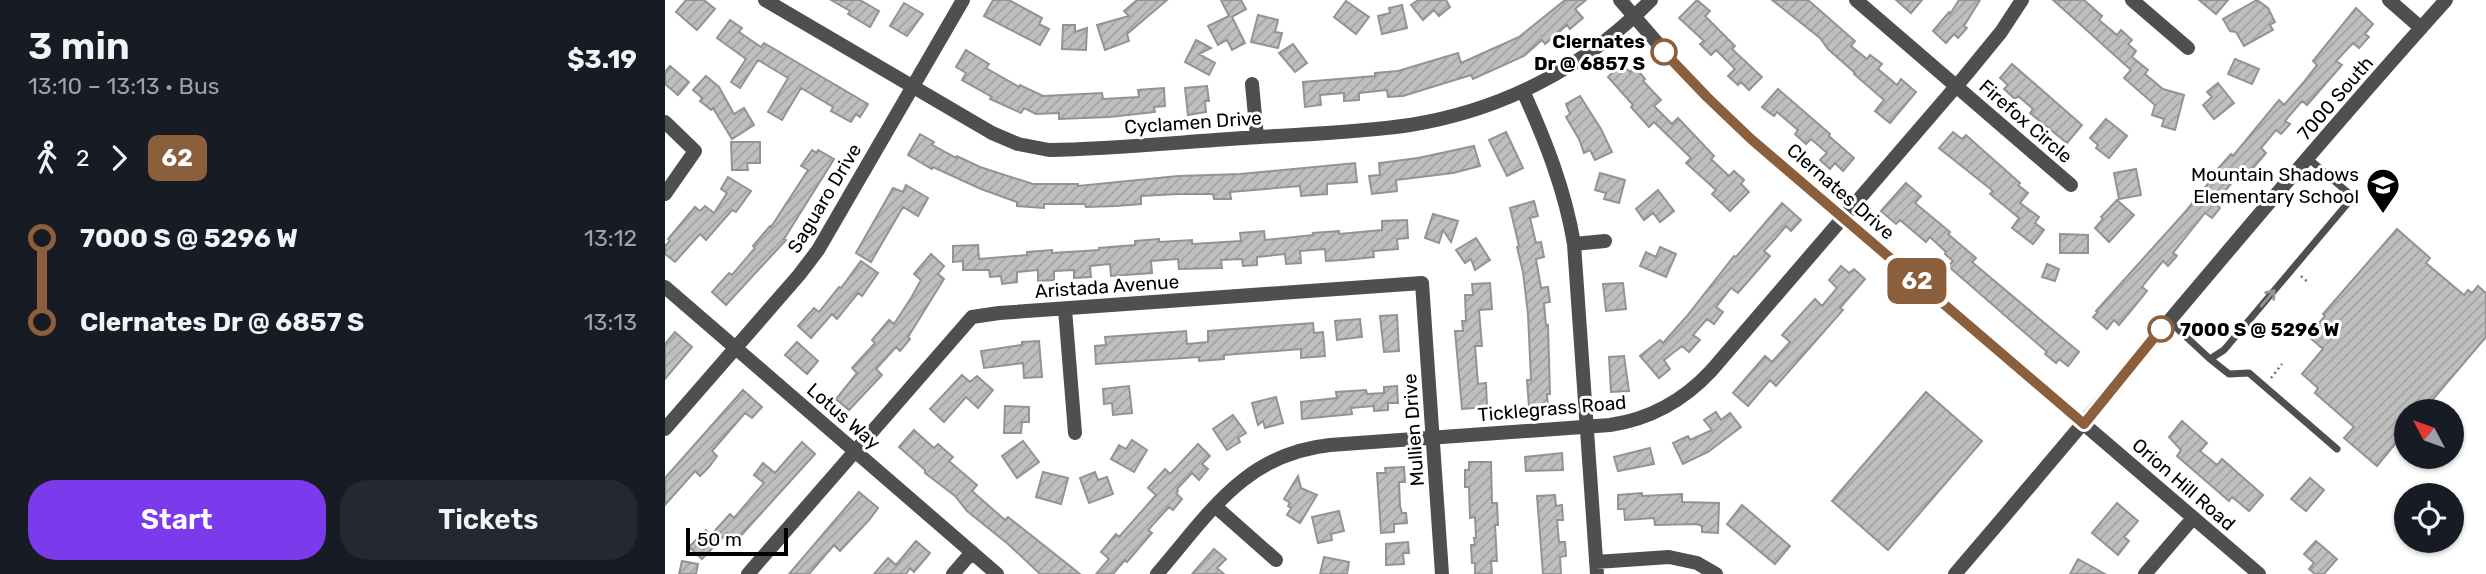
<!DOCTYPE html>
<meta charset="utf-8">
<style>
:root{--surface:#171b24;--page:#242831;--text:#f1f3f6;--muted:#9ea1a6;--accent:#7c3aed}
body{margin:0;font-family:Rubik,sans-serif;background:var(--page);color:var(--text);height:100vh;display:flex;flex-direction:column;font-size:26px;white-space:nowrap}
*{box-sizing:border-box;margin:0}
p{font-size:23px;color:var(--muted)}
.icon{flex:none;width:38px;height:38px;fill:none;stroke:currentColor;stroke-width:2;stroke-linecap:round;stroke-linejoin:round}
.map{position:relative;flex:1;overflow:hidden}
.panel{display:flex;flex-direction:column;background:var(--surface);width:665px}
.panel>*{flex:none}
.badge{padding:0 14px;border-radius:10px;font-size:24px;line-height:46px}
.needle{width:46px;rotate:311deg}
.buttons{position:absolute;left:1729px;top:399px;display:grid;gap:14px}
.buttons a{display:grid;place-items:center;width:70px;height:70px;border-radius:50%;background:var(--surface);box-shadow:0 2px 5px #0004;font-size:35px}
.scale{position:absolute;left:21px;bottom:18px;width:102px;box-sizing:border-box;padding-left:7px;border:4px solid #000;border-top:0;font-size:19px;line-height:24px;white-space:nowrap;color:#000;-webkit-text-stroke:5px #fff;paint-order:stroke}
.map>.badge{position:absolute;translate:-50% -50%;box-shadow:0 0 0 4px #fff}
.legs{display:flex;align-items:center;gap:10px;height:77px;padding:0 28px;font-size:23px}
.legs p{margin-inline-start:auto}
.overview{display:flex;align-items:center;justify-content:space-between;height:119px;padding:0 28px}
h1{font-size:38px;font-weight:600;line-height:52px}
.button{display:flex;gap:14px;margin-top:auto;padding:14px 28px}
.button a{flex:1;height:80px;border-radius:28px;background:var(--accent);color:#fff;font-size:28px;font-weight:600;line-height:80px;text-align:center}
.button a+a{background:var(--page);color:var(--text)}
ul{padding:0 28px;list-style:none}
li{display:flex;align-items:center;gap:24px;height:84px;font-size:26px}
li i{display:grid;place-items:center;width:10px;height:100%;margin:0 9px;background:currentColor}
li i::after{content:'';width:18px;height:18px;margin:-9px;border:5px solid;border-radius:50%;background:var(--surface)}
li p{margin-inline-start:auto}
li:first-child i{background:linear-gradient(#0000 50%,currentColor 0)}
li:last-child i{background:linear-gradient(currentColor 50%,#0000 0)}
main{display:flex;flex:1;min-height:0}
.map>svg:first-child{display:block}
</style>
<main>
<section class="panel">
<div class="overview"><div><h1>3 min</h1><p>13:10 – 13:13 · Bus</p></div><b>$3.19</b></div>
<div class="legs"><svg class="icon" aria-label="walk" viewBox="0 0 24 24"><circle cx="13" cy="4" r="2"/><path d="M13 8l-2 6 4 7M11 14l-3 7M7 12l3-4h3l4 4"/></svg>2<svg class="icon" aria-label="forward" viewBox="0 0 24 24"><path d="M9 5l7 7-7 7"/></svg><b class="badge" style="background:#8b5e3c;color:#fff">62</b></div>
<ul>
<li><i style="color:#8b5e3c"></i><b>7000 S @ 5296 W</b><p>13:12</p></li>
<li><i style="color:#8b5e3c"></i><b>Clernates Dr @ 6857 S</b><p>13:13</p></li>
</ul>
<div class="button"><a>Start</a><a>Tickets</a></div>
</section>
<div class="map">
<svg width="1821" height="574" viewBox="0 0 1821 574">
<defs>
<pattern id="building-hatch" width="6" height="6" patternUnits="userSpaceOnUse" patternTransform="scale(1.75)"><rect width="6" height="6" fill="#bfbfbf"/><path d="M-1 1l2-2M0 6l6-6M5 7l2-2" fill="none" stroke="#a2a2a2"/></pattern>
</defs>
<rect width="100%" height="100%" fill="#fff"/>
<path fill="url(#building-hatch)" stroke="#939393" stroke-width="2" d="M21,0H39L50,9L32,30L11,12Z
M166,0H195L214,11L205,27L183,14L185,11Z
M328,0H344L377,18L374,24L384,29L375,45L319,16Z
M472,0H502L462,34L464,41L440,50L432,25L464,16L459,11Z
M556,0H576L581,9L567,17L580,43L567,50L562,40L553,45L543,26L564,16Z
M753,0H781L785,7L774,16L769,10L758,20L746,5Z
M900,0H921L910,9L918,18L905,29L902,25L880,44L877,40L859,56L808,79L806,75L738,96L723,97L722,90L694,93V100L679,101V93L655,95L656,105L640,107L638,82L710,76V73L733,71L793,53L796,63L854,37Z
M1032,0L1045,11L1040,16L1070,46L1067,49L1097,77L1084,90L1076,82L1073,85L1063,76L1070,69L1051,50L1046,55L1035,44L1039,41L1014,18Z
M1107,0H1143L1190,41L1186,46L1202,59L1205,55L1217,64L1213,69L1232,85L1236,79L1251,92L1225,123L1210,111L1219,100L1189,74L1190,73L1163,49L1155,38Z
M1231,0H1257L1246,13Z
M1294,0H1315L1299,26L1302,28L1293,38L1289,34L1281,43L1268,31L1284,12L1285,14Z
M1388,0H1419L1437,16L1434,20L1452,35L1456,30L1467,40L1463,44L1471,51L1467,57L1483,70L1480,74L1498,89L1519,95L1510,130L1497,126L1499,119L1487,115L1490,105L1459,78L1466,70Z
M1534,0H1563L1551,14Z
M1592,0L1603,8L1610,22L1605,25L1608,30L1579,46L1571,32L1565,31L1558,19Z
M681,1L704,17L691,34L669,17Z
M239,3L258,14L242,36L225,26Z
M737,5L742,28L717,34L713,16L725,13L724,8Z
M1691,8L1708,24L1700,34L1704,37L1694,48L1688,43L1671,61L1677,65L1642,105L1637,101L1620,121L1625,124L1616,134L1611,130L1596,148L1601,153L1576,182L1569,180L1550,203L1555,208L1547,218L1540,213L1508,253L1512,256L1503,266L1498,261L1484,278L1477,287L1482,291L1464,313L1454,325L1449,320L1442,329L1428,317L1433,312L1431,311L1521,211L1551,174L1549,173L1566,154L1568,156L1614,100L1619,105L1638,83L1652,65L1648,61Z
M593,15L613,20L610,32L617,33L613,48L586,42Z
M65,20L77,28L74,32L96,47L99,43L203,104L195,117L191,114L186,122L166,111L168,107L136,88L117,120L103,112L123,78L93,60L75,88L66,82L81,59L52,38Z
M398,25H410V32L422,28L421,50L397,49Z
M531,40L546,48L534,54L550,63L544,75L520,62Z
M628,44L642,63L630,72L614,53Z
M301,50L324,64L321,68L354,87L355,85L378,96L437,93L438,99L474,97L473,90L499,88L500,106L489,107L490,112L445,117L394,119V113L371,114L359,108L356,113L325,99L327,97L297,80L301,73L291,67Z
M1570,59L1594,69L1587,84L1563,74Z
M957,64L965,72L970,67L980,79L978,81L996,100L989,106L1007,124L1013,118L1049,156L1046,159L1064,176L1069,171L1079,180L1076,184L1084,192L1065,211L1047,194L1051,190L1021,163L1026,158L989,122L984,127L966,107L968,105L943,77Z
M1347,64L1417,125L1402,143L1365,113L1368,109L1353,96L1350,99L1339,89L1343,85L1335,78Z
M5,66L24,82L13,95L0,84V72Z
M41,76L54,87L69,114L79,108L89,125L67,139L48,108L46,110L35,101L37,98L28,90Z
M1553,83L1569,103L1549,119L1538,105L1547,97L1542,92Z
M542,86L544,101H540L541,112L523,115L520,88Z
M1113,89L1165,134L1164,136L1189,158L1178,171L1170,163L1165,169L1155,160L1162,153L1146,139L1141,144L1130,134L1133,130L1112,112L1109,116L1097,107Z
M915,96L936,129L947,152L930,160L925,150L919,153L914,139L901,117L905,114L901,104Z
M1441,119L1462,136L1444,158L1431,148L1433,145L1425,138Z
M841,132L858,168L842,176L824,140Z
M1288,132L1297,139L1301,135L1355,183L1353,185L1363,193L1355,203L1374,217L1370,223L1379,230L1368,244L1347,228L1354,218L1325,194L1328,191L1274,148Z
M255,134L269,142L267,145L291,158L292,156L315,167L368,184H413V186L513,176L575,174L690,163L692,182L662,184V194L636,196L635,186L565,192L566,199H549L548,194H513L476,196V204L451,206L421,207L420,204H379V208L352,206V202L316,189L268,167L267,169L243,155Z
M66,142H95V163H82L83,170H67Z
M809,146L815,166L788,173L731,180L732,191L707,194L704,176L715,175L714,163L753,158Z
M147,150L152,153L153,150L169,159L119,239L121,240L61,305L47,292L64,273L67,275L90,248L88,246L105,226L106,227L143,170L136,166Z
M1471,169L1476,195L1454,199L1449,173Z
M935,173L960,180L954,203L939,199L941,193L930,190Z
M63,177L86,191L71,212L67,210L41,240L35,234L10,262L0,254V246L5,241L3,239L30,207L35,211L40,206L49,213L62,193L56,189Z
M1241,183L1256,196L1250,203L1285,232L1283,234L1311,258L1307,262L1414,352L1403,366L1394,359L1391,363L1380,354L1382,352L1283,266L1288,261L1280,254L1281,252L1265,237L1261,242L1235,220L1231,224L1216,211Z
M241,185L263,198L253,216L238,207L206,262L191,253L228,188L238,192Z
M993,190L1009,211L995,222L988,213L979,220L971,209Z
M1452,200L1469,215L1444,242L1430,228L1438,219L1436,217Z
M869,201L873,216L865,218L871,243L876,242L879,257L871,259L876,288L883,287L885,302L879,303L881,326L883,325L885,394H882L883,406L864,407L862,380H866L863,314L858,272L852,247L854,246L845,208Z
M1117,203L1136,220L1126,231L1121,226L1110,239L1099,251L1105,256L1073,293L1066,288L1051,307L1058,312L1049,324L1042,319L1028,335L1035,340L1024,352L1017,346L999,360L1005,369L994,378L975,356L995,340L998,343L1022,316L1069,256L1071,257Z
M768,214L793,221L786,242L778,230L774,243L760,238Z
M742,220L743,238L732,239L733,249L708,251L709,257L679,260L661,261L660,249L635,251L636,263L621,264L620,254L592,257V265L578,266L577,259L556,260L557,268L514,269L513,259L486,261L487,273L446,276L445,264L425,266L426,277L409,278V270L389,271V280L373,281V270L352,272V282L337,284L336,276L325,277L324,270H298V261L288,262V246L313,245L314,259L362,255V252L387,250V253L434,250V248L470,245V241L494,239V242L527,240V244L576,241L575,233L599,231L600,240L649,235L648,233L674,231V234L717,230V221Z
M1732,229L1765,258L1761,263L1799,295L1803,290L1807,293L1813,286L1821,293V337L1758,411H1741V431L1712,466L1679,438L1689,427L1650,393L1653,388L1637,374L1658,349L1643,336L1660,316L1658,314Z
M1395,234L1423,235V253H1395Z
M811,238L825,260L810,270L806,259L800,263L791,250Z
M995,247L1011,254L1001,277L975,266L981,252L991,257Z
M266,254L279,266L273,274L279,279L243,337L245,339L235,351L231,347L211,369L217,375L184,410L171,399L192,373L187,368L210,343L207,340L224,320L229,324L246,298L256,280L249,274Z
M196,261L213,273L197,296L193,293L172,319L167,314L146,338L133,326L149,308L154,312L174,287L176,288Z
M1382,264L1394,269L1390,281L1377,277Z
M1176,266L1184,273L1189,269L1200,279L1175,308L1178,310L1111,386L1105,380L1083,406L1068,393L1100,356L1107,362L1125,342L1117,335L1150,299L1157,306L1172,288L1164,280Z
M825,283L827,309L814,310L817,346H810L813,384L821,383L822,407L797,409L790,331H798L797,321H801L800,295H808L807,284Z
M958,283L961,309L941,311L938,284Z
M732,315L734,351L719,352L715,316Z
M695,319L697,337L672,340L670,321Z
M648,323L649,333L658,332L660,356L636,358V349L559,355V359L534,361V357L431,364L430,346L441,345L440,337L521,331L522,344L543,342V331Z
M10,332L27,347L0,379V344Z
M374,341L377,377L359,378L358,363L319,368L316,351L357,345V342Z
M132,342L153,361L142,374L120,355Z
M959,356L964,391L946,392L944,357Z
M297,375L305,382L312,376L328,390L313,408L301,397L279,422L265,409Z
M464,386L467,413L448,415L447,403L439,404L438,389Z
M732,386L733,403H723V410L709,411V406L686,408L687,414L637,419L636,402L672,398L671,392L701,390L702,394L719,393V387Z
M78,390L97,407L87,418L80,413L47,451L52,456L44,467L35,476L30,471L0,505V478Z
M1261,392L1317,441L1223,550L1167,501Z
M611,397L618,423L600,428L598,421L593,425L587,403Z
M340,406L364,407V422H357L356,433H339Z
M1051,412L1056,420L1065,413L1076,427L1043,452L1018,464L1008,443L1023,436L1025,440L1047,430L1039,420Z
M568,415L581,433L573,438L575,442L562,450L548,429Z
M1517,421L1542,443L1535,451L1552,465L1557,459L1598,495L1584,511L1567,497L1564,501L1512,456L1516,450L1504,437Z
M249,430L269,448L273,444L288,457L284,461L312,485L307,491L340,520L343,517L415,574H375L343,544L302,511L290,496L260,473V470L234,447Z
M467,440L482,450L469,472L446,459L454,445L461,449Z
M358,441L374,462L352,478L337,456Z
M137,442L150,454L71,541L62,533L37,559L24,547L41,530L46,535L65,514L69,518L99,483L89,475L98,463L110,473Z
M533,444L545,456L537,464L543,469L534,480L527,473L512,489L513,491L511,493L517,499L508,510L504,507L483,530L487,533L462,562L460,560L448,574H431L444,559L436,552L451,534L454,537L491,495L483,488L500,469L505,474Z
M985,448L989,464L953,471L949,457Z
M897,453L898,470L861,471L860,457Z
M804,462H826L827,503H832L833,525H830L832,561H826L827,574H810V563H807L806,545H810L809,538H811L810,517L805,518L804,487H800V470H804Z
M739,467L740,482H734L735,506L737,513H741L742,523L729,524V532L716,533L712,473H721L720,468Z
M378,472L403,478L396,504L371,497Z
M430,472L433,480L442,477L448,494L424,503L415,478Z
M633,476L636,488L652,495L635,523L622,515L626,508L623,506L625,503L619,499Z
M1645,478L1659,490L1641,511L1626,499Z
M194,492L213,508L204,520L175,551L169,545L144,574H124Z
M977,493V496L1017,494V502L1054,503L1053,533L1037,532V526L1032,524L990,525L989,518L960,520L959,509H953V495Z
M890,495L891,506L897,505L898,520H892L894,542H900L901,556L895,557L896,574H878L872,496Z
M1452,503L1473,521L1459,537L1464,541L1453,555L1427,533Z
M1077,505L1125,546L1110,564L1062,524Z
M674,511L679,531L666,534L667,540L653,543L647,517Z
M251,541L265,553L249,572L245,568L241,574H209L223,558L231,565Z
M1651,541L1672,559L1659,574H1650L1644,569L1649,563L1639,554Z
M743,542L744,553H738L739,564L721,565V544Z
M549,549L561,559L552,568L559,574H527Z
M659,557L684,562L682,574H655Z
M1413,559L1440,574H1405Z
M17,561L33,564L31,574H14Z"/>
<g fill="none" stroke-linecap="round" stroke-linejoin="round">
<path stroke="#717171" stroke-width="2.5" stroke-dasharray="2 3.5" stroke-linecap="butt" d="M1636,276L1644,283
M1606,378L1617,364"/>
<path stroke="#4f4f4f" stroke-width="7" d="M1504,321L1545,359L1559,350L1688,197L1643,158
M1545,359L1564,374L1584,373L1672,449"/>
<path stroke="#4f4f4f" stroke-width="14" d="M100,0L327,133L353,144L384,150C449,149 515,142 580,138C635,134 691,133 745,125C838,110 920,67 986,0
M955,0L1020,75L1086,139L1594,574
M1191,0L1406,185
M1467,0L1523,48
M1724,0L1756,28
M587,84L592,137
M858,91C881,142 900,190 909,244L932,574
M0,122L30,151L0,194
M909,244L940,241
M0,287L332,574
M400,309L410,433
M0,429L134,275L153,250L298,0
M551,507L611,560
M931,562L1004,557L1032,563L1051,574
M83,574L307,317L334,313L757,283L777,574
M288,574L307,552
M492,574C544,514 579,454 665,445L945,425C986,419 1018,401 1046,371L1300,76L1336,32L1357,0
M1480,574L1528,518"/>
<path stroke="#4f4f4f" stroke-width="14" d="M1290,574C1454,383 1613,187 1781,0"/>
</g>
<defs><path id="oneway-shaft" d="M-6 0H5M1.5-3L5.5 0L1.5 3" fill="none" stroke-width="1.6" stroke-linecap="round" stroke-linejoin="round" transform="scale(1.75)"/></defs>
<use stroke="#959595" href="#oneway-shaft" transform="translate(1603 298) rotate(-50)"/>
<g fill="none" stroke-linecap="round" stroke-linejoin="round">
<defs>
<path id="line-1" d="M999,52L1042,97L1086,139L1419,424L1496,329"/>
</defs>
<use href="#line-1" stroke="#fff" stroke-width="16"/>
<use href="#line-1" stroke="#8b5e3c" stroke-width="10"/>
</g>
<defs>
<symbol id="school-pin" viewBox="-11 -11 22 30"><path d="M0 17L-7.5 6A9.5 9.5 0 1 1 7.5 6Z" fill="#000" stroke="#fff"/><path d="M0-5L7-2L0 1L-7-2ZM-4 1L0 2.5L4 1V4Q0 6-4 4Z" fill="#fff"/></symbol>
</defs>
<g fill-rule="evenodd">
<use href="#school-pin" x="1699" y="166" width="38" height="52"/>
</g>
<g fill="#fff" stroke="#8b5e3c" stroke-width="3.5">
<circle cx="999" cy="52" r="12"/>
<circle cx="1496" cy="329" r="12"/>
</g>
<g text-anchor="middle" stroke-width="6" stroke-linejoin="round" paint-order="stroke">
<g font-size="19" font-weight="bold" fill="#000" stroke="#fff" text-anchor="end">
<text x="980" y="48">Clernates<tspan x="980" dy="22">Dr @ 6857 S</tspan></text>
<text x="1515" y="336" text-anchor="start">7000 S @ 5296 W</text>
</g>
<g font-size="19" fill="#000" stroke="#fff">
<text transform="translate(1670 98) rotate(-49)" y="7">7000 South</text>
<text transform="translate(1361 121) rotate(41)" y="7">Firefox Circle</text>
<text transform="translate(528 122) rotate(-4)" y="7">Cyclamen Drive</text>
<text transform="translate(1176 191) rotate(41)" y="7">Clernates Drive</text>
<text transform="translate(159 198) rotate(-59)" y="7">Saguaro Drive</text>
<text transform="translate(442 286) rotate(-4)" y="7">Aristada Avenue</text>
<text transform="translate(887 408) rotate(-5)" y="7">Ticklegrass Road</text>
<text transform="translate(179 416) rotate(41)" y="7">Lotus Way</text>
<text transform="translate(748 430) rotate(-94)" y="7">Mullien Drive</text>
<text transform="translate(1519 484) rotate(41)" y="7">Orion Hill Road</text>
</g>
<g font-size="19" fill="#000" stroke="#fff" text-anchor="end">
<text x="1694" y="181">Mountain Shadows<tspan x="1694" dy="22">Elementary School</tspan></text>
</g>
</g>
</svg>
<div class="buttons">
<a><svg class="needle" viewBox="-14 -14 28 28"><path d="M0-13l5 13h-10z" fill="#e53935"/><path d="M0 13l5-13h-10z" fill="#9ea1a6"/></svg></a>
<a><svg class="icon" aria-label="locate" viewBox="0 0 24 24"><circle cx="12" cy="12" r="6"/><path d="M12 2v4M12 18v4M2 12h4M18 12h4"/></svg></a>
</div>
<div class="scale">50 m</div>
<b class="badge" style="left:1252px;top:281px;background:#8b5e3c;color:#fff">62</b>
</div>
</main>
